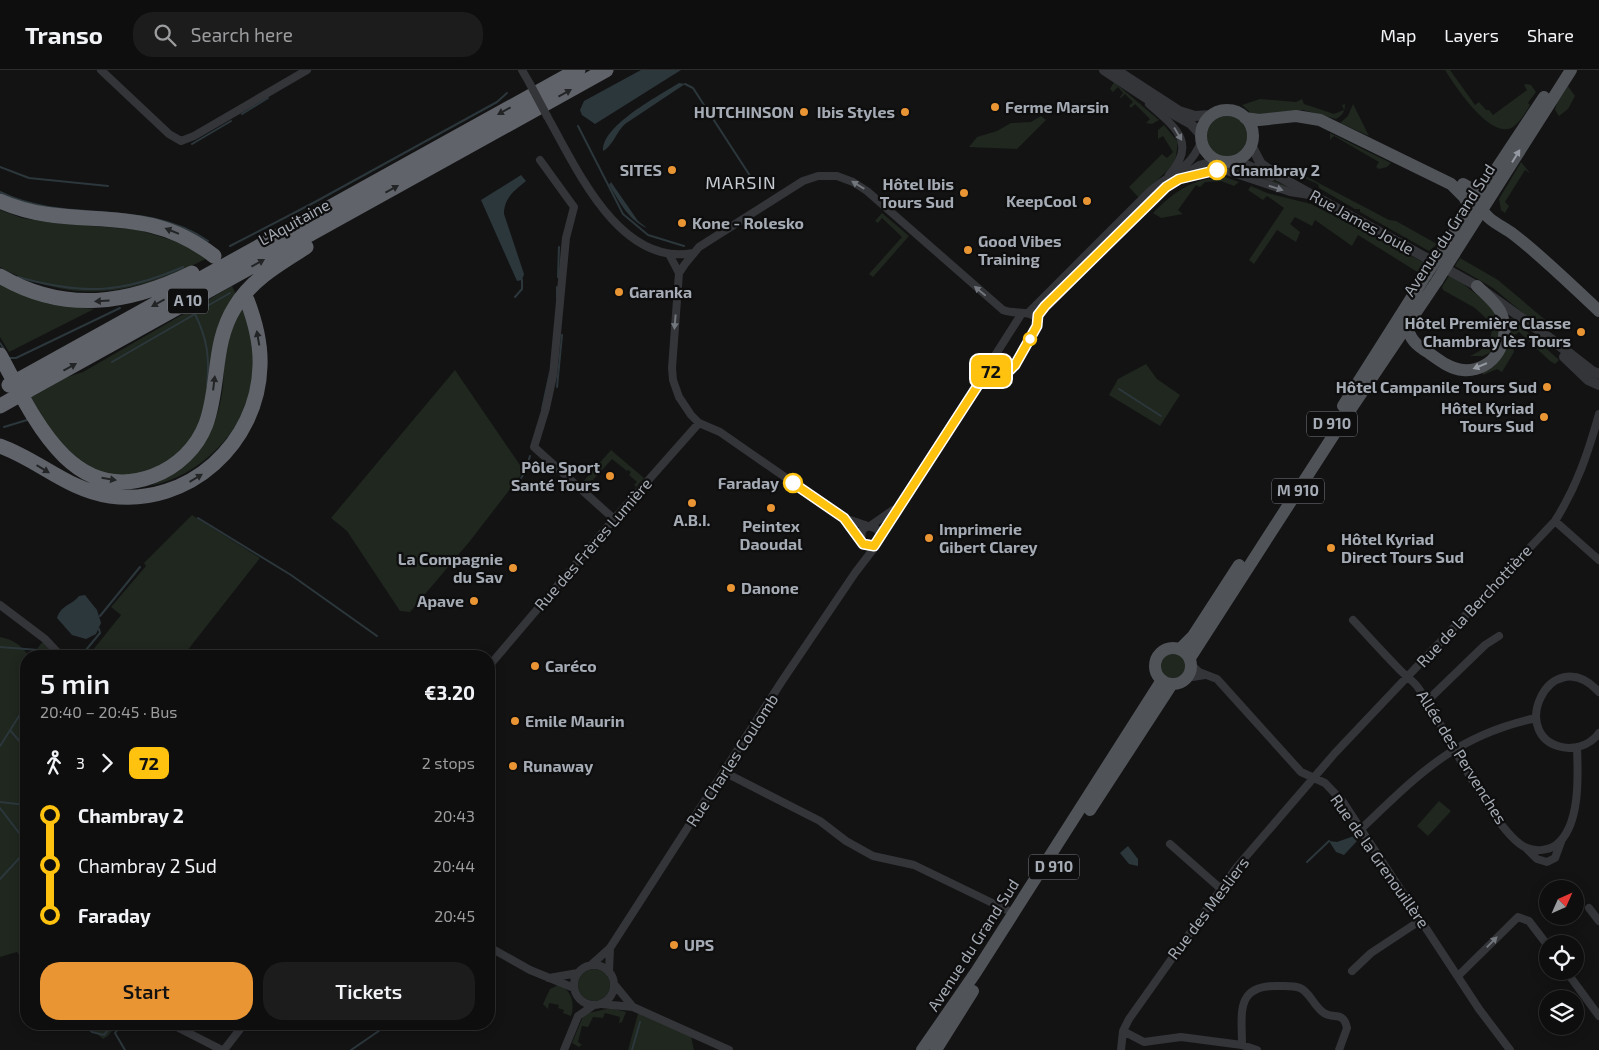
<!DOCTYPE html>
<meta charset="utf-8">
<style>
:root{--surface:#0e0e0f;--page:#1c1c1d;--text:#f1f3f6;--muted:#9b9c9e;--line:#2e2e2f;--accent:#ea9534}
body{margin:0;font-family:"Exo 2",sans-serif;background:var(--page);color:var(--text);height:100vh;display:flex;flex-direction:column;font-size:19px;white-space:nowrap}
*{box-sizing:border-box;margin:0}
p{font-size:16px;color:var(--muted)}
.icon{flex:none;width:28px;height:28px;fill:none;stroke:currentColor;stroke-width:2;stroke-linecap:round;stroke-linejoin:round}
.map{position:relative;flex:1;overflow:hidden}
.side{position:absolute;left:20px;top:580px;width:475px;height:380px;display:flex;flex-direction:column;background:var(--surface);border-radius:20px;box-shadow:0 2px 12px #0003,0 0 0 1px var(--line)}
.side>*{flex:none}
.badge{padding:0 10px;border-radius:8px;font-size:18px;line-height:32px}
.needle{width:32px;rotate:45deg}
.fabs{position:absolute;left:1539px;top:810px;display:grid;gap:10px}
.fabs a{display:grid;place-items:center;width:45px;height:45px;border-radius:50%;background:var(--surface);box-shadow:0 2px 12px #0003,0 0 0 1px var(--line);font-size:25px}
.map>.badge{position:absolute;translate:-50% -50%;box-shadow:0 0 0 2px #fff}
.legs{display:flex;align-items:center;gap:8px;height:55px;padding:0 20px;font-size:16px}
.legs p{margin-inline-start:auto}
.summary{display:flex;align-items:center;justify-content:space-between;height:85px;padding:0 20px}
h1{font-size:28px;font-weight:600;line-height:38px}
.action{display:flex;gap:10px;margin-top:auto;padding:10px 20px}
.action a{flex:1;height:58px;border-radius:20px;background:var(--accent);color:#111;font-size:20px;font-weight:600;line-height:58px;text-align:center}
.action a+a{background:var(--page);color:var(--text)}
ul{padding:0 20px;list-style:none}
li{display:flex;align-items:center;gap:18px;height:50px;font-size:19px}
li i{display:grid;place-items:center;width:8px;height:100%;margin:0 6px;background:currentColor}
li i::after{content:'';width:12px;height:12px;margin:-6px;border:4px solid;border-radius:50%;background:var(--surface)}
li p{margin-inline-start:auto}
li:first-child i{background:linear-gradient(#0000 50%,currentColor 0)}
li:last-child i{background:linear-gradient(currentColor 50%,#0000 0)}
header{display:flex;align-items:center;gap:30px;box-sizing:border-box;height:70px;padding:0 25px;background:var(--surface);border-bottom:1px solid var(--line)}
header strong{font-size:24px}
nav{display:flex;gap:28px;margin-inline-start:auto;font-size:18px}
.search{width:350px;height:45px;background:var(--page);display:flex;align-items:center;gap:12px;box-sizing:border-box;padding:0 18px;border-radius:20px;color:var(--muted);font-size:19px}
.map>svg:first-child{display:block}
</style>
<header>
<strong>Transo</strong>
<div class="search"><svg class="icon" aria-label="search" viewBox="0 0 24 24"><circle cx="10" cy="10" r="6"/><path d="M15 15l6 6"/></svg>Search here</div>
<nav><a>Map</a><a>Layers</a><a>Share</a></nav>
</header>
<div class="map">
<svg width="1599" height="980" viewBox="0 0 1599 980">
<rect width="100%" height="100%" fill="#131314"/>
<path fill="#1f271f" d="M1445,0H1450L1475,35L1479,32L1486,40H1489L1493,45L1527,20L1524,15L1526,14L1531,15L1536,22L1528,33L1530,35C1526,42 1520,52 1513,57C1491,71 1455,16 1445,0Z
M1114,12L1159,50L1152,54L1146,53L1150,49L1135,34L1131,38L1129,36L1133,32L1125,24L1121,28L1120,27L1123,23L1118,17L1113,22L1110,19Z
M1568,16L1575,26L1568,39L1559,46L1555,40L1557,33Z
M1260,29L1296,32L1302,29L1304,34L1334,44L1344,40L1342,35L1345,34C1345,41 1343,45 1336,49L1303,40L1253,45L1242,35Z
M1353,34L1369,66L1340,53L1348,46Z
M1205 66a21 21 0 1 1 42 0a21 21 0 1 1-42 0Z
M1041,46L1046,50L1017,79L969,77L977,67L997,61L1011,53L1031,52Z
M1164,55L1178,72L1175,93L1139,128L1129,117L1162,84L1167,88L1173,82L1163,66L1158,69V60Z
M1330,63L1391,93L1387,97L1379,99L1376,97L1379,92L1334,66L1330,70Z
M1521,92L1530,103L1525,100L1505,132L1509,136L1505,143L1501,140L1499,129Z
M1211,94L1242,96L1291,118L1290,120L1205,99L1202,96Z
M1294,100L1389,150L1396,151L1437,174L1429,181L1360,142V139H1355L1319,118L1318,114L1293,103Z
M1225,107L1239,112L1234,116L1221,111L1205,112L1200,117L1196,115L1178,140L1183,144L1161,148L1153,143C1175,121 1193,108 1225,107Z
M1251,116L1267,123L1311,134L1425,193L1419,203L1358,165L1352,176L1315,150L1312,156L1295,147L1290,154L1300,162L1296,172L1277,160L1254,194L1249,190L1284,138L1267,126L1263,130L1248,120Z
M0,140L22,148L48,152L139,160L181,173L208,188C151,215 102,233 39,213C26,209 11,204 0,197Z
M882,143L909,166L873,207L869,204L902,167L882,148L878,153L875,151Z
M1460,188L1498,210L1549,253L1542,259L1493,218L1455,196Z
M1450,204L1496,239L1502,254L1494,281L1483,286H1470C1486,279 1492,271 1492,254L1475,238L1443,220L1442,217Z
M0,213C30,230 60,236 94,239L9,282L0,267Z
M232,216L237,226L210,323L192,373L160,400L115,408L69,388L28,329L67,307L83,302Z
M242,235C248,254 254,273 254,294C254,353 205,405 150,416C195,397 217,365 223,316C224,301 224,285 228,270C230,258 238,246 242,235Z
M1512,248L1559,290L1555,294L1550,291L1519,262L1512,267L1514,282L1502,302L1497,299L1483,305L1482,300L1507,250Z
M1146,294L1157,309L1180,325L1160,356L1109,325L1118,309Z
M455,300L524,401L470,471L410,542L400,541L347,461L331,448Z
M611,380L644,408L636,417L634,415L637,412L629,405L631,402L628,400L627,401L612,389L593,410L582,413Z
M192,445L260,488L183,586H88L121,545L111,537L146,496L144,493Z
M0,567C14,570 20,574 29,586H26V895L17,882L0,887Z
M45,569L61,586H31Z
M1160 595a13 13 0 1 1 26 0a13 13 0 1 1-26 0Z
M1439,731L1451,741L1428,766L1417,756Z
M578 915a16 16 0 1 1 32 0a16 16 0 1 1-32 0Z
M558,915C572,919 575,934 571,946L563,943L564,940L558,938L559,935L549,933L548,939L543,934L550,919Z
M611,938L626,942L622,952L619,953L620,947L605,943L603,948L593,947L588,957L582,956L578,972L582,975L579,977L572,973L584,944Z
M639,940L690,962L694,980H628Z
M85,954H117L108,966L103,969Z"/>
<path fill="#2c373c" d="M641,0H681L595,54L582,45L580,40L584,31Z
M679,13L685,14L625,54C617,61 612,77 603,81C602,55 659,26 679,13Z
M521,105L526,111C514,121 504,128 504,144L524,204L522,210L517,211L481,130Z
M611,112L638,151L647,158C628,150 620,132 609,115Z
M85,525L97,540L101,553L96,564L86,569L72,565L57,548C61,535 72,535 79,526Z
M1354,766L1357,771L1344,785L1336,782L1329,771L1337,772Z
M1128,776L1138,789V796L1129,794L1120,783Z"/>
<g fill="none" stroke-linecap="round" stroke-linejoin="round">
<path stroke="#2c373c" stroke-width="2" d="M685,14L693,18L756,115
M242,44L268,28
M578,56L623,144L648,165L684,176
M192,74L231,51
M0,97L29,108L108,116
M0,122C66,155 144,127 208,171
M230,176L315,132L497,32L507,23
M18,207C82,225 121,224 183,197
M558,207L559,177
M515,227L522,219V210
M557,230V217
M195,243L230,223
M0,273L4,279
M8,288H16L120,238
M112,292L195,244C207,268 210,288 207,315
M557,317L562,265
M1119,319L1161,346
M542,339L550,302
M4,357L27,350
M526,398L530,386
M514,419L525,402
M198,448L291,505L377,566
M100,546L140,497
M0,577L51,581
M81,586L100,563L99,559
M10,660L26,679
M0,676L26,635
M0,732L26,735
M0,738L26,772
M1307,792L1329,771
M0,809L26,781
M83,954L92,962L104,965L113,954
M122,954L115,963L125,980
M351,980L389,954
M632,980L640,952"/>
<path stroke="#343539" stroke-width="8" d="M101,0L169,64L181,71L194,66L307,0
M522,0L530,14
M1149,34C1175,57 1198,73 1169,105
M547,46C576,97 619,197 693,183
M540,90L574,137L566,168L553,306L546,338L534,377L614,449
M1186,107L1204,102L1227,101L1290,122L1309,125
M670,186L679,203
M1028,243L1150,121C1172,102 1189,101 1201,72
M997,285C995,295 1003,303 1013,298L1037,257L1038,245L1045,236L1166,117L1199,95L1217,90
M845,450L863,474L874,476
M1555,451L1599,490
M868,456L844,448L720,362L699,353L691,345L679,327L673,310L672,298L679,203L685,194L699,177L803,111L818,106H837L853,112L867,121L1003,240C1015,245 1029,239 1037,249
M870,456L893,440
M861,471L862,460L868,456L877,459L880,465
M0,535L45,569L61,586
M1353,550C1370,568 1386,586 1403,603C1408,608 1415,612 1419,619C1442,651 1495,766 1527,778C1536,782 1549,780 1556,775C1581,756 1578,704 1577,677
M1191,594L1199,602L1217,609L1301,702L1325,713L1343,732L1479,939L1510,980
M489,596L614,449L699,353
M1186,608L1205,605
M1599,622C1549,568 1503,673 1569,678C1580,678 1592,673 1599,663
M1427,631L1485,575L1499,566
M724,702L820,751L846,771L873,786L914,795L1013,843
M1361,759C1419,704 1454,666 1536,648
M1170,774L1221,819
M1526,778L1537,789L1547,792L1555,788L1561,772
M1589,838L1599,851
M489,877L530,900L574,918
M574 915a20 20 0 1 1 40 0a20 20 0 1 1-40 0Z
M591,895L610,878L782,611L855,503L878,473L891,449L1022,243
M1352,901L1371,883L1421,850
M1566,901L1599,946
M609,902L610,878
M1458,906L1518,847L1529,851L1548,876
M549,908L578,903
M614,914L633,937
M601,934L633,937L729,980
M171,954L222,980
M1123,961L1144,972L1181,967L1242,975L1257,980
M1242,975C1242,944 1235,916 1276,916C1284,916 1293,915 1300,918C1310,922 1314,937 1324,943C1334,950 1343,940 1347,958L1339,980
M224,980L244,954
M564,980L578,946L594,935
M1121,980L1123,961L1129,949L1236,798L1335,683L1555,451C1577,416 1588,383 1599,344"/>
<path stroke="#343539" stroke-width="10" d="M1104,0L1157,35L1191,54L1201,65
M1116,0L1179,41L1195,46L1211,45
M1251,75L1261,94L1280,107L1477,216L1551,269L1592,301L1599,304
M1235,90L1271,106
M1564,287L1588,310L1599,315"/>
<path stroke="#505358" stroke-width="12" d="M1201 66a26 26 0 1 1 52 0a26 26 0 1 1-52 0Z
M1245,48L1259,50L1296,46L1320,50L1451,114L1464,127L1470,138
M1463,114L1479,123L1480,130
M1480,133C1483,149 1501,155 1513,164C1543,187 1571,215 1599,241
M1444,178L1544,27
M1454,184L1571,0
M1407,254C1409,269 1416,275 1429,283C1439,290 1450,299 1463,300C1494,303 1514,268 1500,241C1495,232 1485,224 1477,216
M1343,336L1426,205
M1155 596a18 18 0 1 1 36 0a18 18 0 1 1-36 0Z
M1180,579L1193,566L1239,495
M1190,588L1342,352L1437,211
M1090,740L1172,614
M922,980L976,902L1162,610
M936,980L973,921"/>
<path stroke="#60646a" stroke-width="15" d="M0,131C74,164 140,128 214,186
M0,206C65,244 128,234 192,203
M0,285C31,342 70,437 153,406C177,397 197,378 206,354C220,316 212,273 235,237C252,209 279,194 306,177
M20,309L578,0
M27,321L606,0
M0,336L16,327
M0,376C39,390 68,420 110,426C189,437 258,373 260,296C261,273 255,251 247,230"/>
<path stroke="#343539" stroke-width="8" d="M530,14L547,46"/>
<path stroke="#505358" stroke-width="12" d="M1426,205L1444,178
M1437,211L1454,184"/>
<path stroke="#60646a" stroke-width="15" d="M9,315L20,309
M16,327L27,321"/>
</g>
<defs><path id="oneway-solid" d="M-6-.8H1V-3.2L6.5 0L1 3.2V.8H-6Z" transform="scale(1.25)"/></defs>
<g fill="#222426">
<use href="#oneway-solid" transform="translate(565 23) rotate(-29)"/>
<use href="#oneway-solid" transform="translate(504 41) rotate(151)"/>
<use href="#oneway-solid" transform="translate(392 119) rotate(-29)"/>
<use href="#oneway-solid" transform="translate(172 161) rotate(-158)"/>
<use href="#oneway-solid" transform="translate(258 193) rotate(-29)"/>
<use href="#oneway-solid" transform="translate(102 231) rotate(177)"/>
<use href="#oneway-solid" transform="translate(158 233) rotate(151)"/>
<use href="#oneway-solid" transform="translate(258 268) rotate(-100)"/>
<use href="#oneway-solid" transform="translate(70 297) rotate(-29)"/>
<use href="#oneway-solid" transform="translate(214 313) rotate(-83)"/>
<use href="#oneway-solid" transform="translate(43 399) rotate(31)"/>
<use href="#oneway-solid" transform="translate(196 408) rotate(-31)"/>
<use href="#oneway-solid" transform="translate(109 409) rotate(9)"/>
</g>
<g fill="#72767d">
<use href="#oneway-solid" transform="translate(1178 64) rotate(59)"/>
<use href="#oneway-solid" transform="translate(858 115) rotate(-149)"/>
<use href="#oneway-solid" transform="translate(1276 118) rotate(17)"/>
<use href="#oneway-solid" transform="translate(980 221) rotate(-140)"/>
<use href="#oneway-solid" transform="translate(675 252) rotate(95)"/>
<use href="#oneway-solid" transform="translate(1492 872) rotate(-46)"/>
</g>
<g fill="#9499a2">
<use href="#oneway-solid" transform="translate(1516 86) rotate(-58)"/>
<use href="#oneway-solid" transform="translate(1480 296) rotate(158)"/>
</g>
<g fill="none" stroke-linecap="round" stroke-linejoin="round">
<defs>
<path id="line-1" d="M793,413L844,448L863,474L874,476L984,306L999,297L1010,300L1015,295L1037,256L1038,245L1045,236L1166,117L1179,109L1217,100"/>
</defs>
<use href="#line-1" stroke="#fff" stroke-width="11"/>
<use href="#line-1" stroke="#ffc20e" stroke-width="8"/>
</g>
<g fill="#ea9534" stroke="#0e0e0f" stroke-width="2">
<circle cx="995" cy="37" r="5"/>
<circle cx="804" cy="42" r="5"/>
<circle cx="905" cy="42" r="5"/>
<circle cx="672" cy="100" r="5"/>
<circle cx="964" cy="123" r="5"/>
<circle cx="1087" cy="131" r="5"/>
<circle cx="682" cy="153" r="5"/>
<circle cx="968" cy="180" r="5"/>
<circle cx="619" cy="222" r="5"/>
<circle cx="1581" cy="262" r="5"/>
<circle cx="1547" cy="317" r="5"/>
<circle cx="1544" cy="347" r="5"/>
<circle cx="610" cy="406" r="5"/>
<circle cx="692" cy="433" r="5"/>
<circle cx="771" cy="438" r="5"/>
<circle cx="929" cy="468" r="5"/>
<circle cx="1331" cy="478" r="5"/>
<circle cx="513" cy="498" r="5"/>
<circle cx="731" cy="518" r="5"/>
<circle cx="474" cy="531" r="5"/>
<circle cx="535" cy="596" r="5"/>
<circle cx="515" cy="651" r="5"/>
<circle cx="513" cy="696" r="5"/>
<circle cx="674" cy="875" r="5"/>
</g>
<g fill="#fff" stroke="#ffc20e" stroke-width="2.5">
<circle cx="1217" cy="100" r="9"/>
<circle cx="1030" cy="269" r="6"/>
<circle cx="793" cy="413" r="9"/>
</g>
<g text-anchor="middle" stroke-width="4.5" stroke-linejoin="round" paint-order="stroke">
<g fill="#0e0e0f" stroke="#787c82" stroke-width="1">
<rect x="168" y="218.5" width="40" height="25" rx="4"/>
<rect x="1307" y="341.5" width="50" height="25" rx="4"/>
<rect x="1272" y="408.5" width="52" height="25" rx="4"/>
<rect x="1029" y="784.5" width="50" height="25" rx="4"/>
</g>
<g font-size="15" font-weight="bold" fill="#a5abb4">
<text x="188" y="236">A 10</text>
<text x="1332" y="359">D 910</text>
<text x="1298" y="426">M 910</text>
<text x="1054" y="802">D 910</text>
</g>
<g font-size="16" font-weight="bold" fill="#a5abb4" stroke="#0e0e0f" text-anchor="start">
<text x="1005" y="43">Ferme Marsin</text>
<text x="794" y="48" text-anchor="end">HUTCHINSON</text>
<text x="895" y="48" text-anchor="end">Ibis Styles</text>
<text x="662" y="106" text-anchor="end">SITES</text>
<text x="954" y="120" text-anchor="end">Hôtel Ibis<tspan x="954" dy="18">Tours Sud</tspan></text>
<text x="1077" y="137" text-anchor="end">KeepCool</text>
<text x="692" y="159">Kone - Rolesko</text>
<text x="978" y="177">Good Vibes<tspan x="978" dy="18">Training</tspan></text>
<text x="629" y="228">Garanka</text>
<text x="1571" y="259" text-anchor="end">Hôtel Première Classe<tspan x="1571" dy="18">Chambray lès Tours</tspan></text>
<text x="1537" y="323" text-anchor="end">Hôtel Campanile Tours Sud</text>
<text x="1534" y="344" text-anchor="end">Hôtel Kyriad<tspan x="1534" dy="18">Tours Sud</tspan></text>
<text x="600" y="403" text-anchor="end">Pôle Sport<tspan x="600" dy="18">Santé Tours</tspan></text>
<text x="692" y="456" text-anchor="middle">A.B.I.</text>
<text x="771" y="462" text-anchor="middle">Peintex<tspan x="771" dy="18">Daoudal</tspan></text>
<text x="939" y="465">Imprimerie<tspan x="939" dy="18">Gibert Clarey</tspan></text>
<text x="1341" y="475">Hôtel Kyriad<tspan x="1341" dy="18">Direct Tours Sud</tspan></text>
<text x="503" y="495" text-anchor="end">La Compagnie<tspan x="503" dy="18">du Sav</tspan></text>
<text x="741" y="524">Danone</text>
<text x="464" y="537" text-anchor="end">Apave</text>
<text x="545" y="602">Caréco</text>
<text x="525" y="657">Emile Maurin</text>
<text x="523" y="702">Runaway</text>
<text x="684" y="881">UPS</text>
</g>
<g font-size="16" font-weight="bold" fill="#a5abb4" stroke="#0e0e0f" text-anchor="start">
<text x="1231" y="106">Chambray 2</text>
<text x="779" y="419" text-anchor="end">Faraday</text>
</g>
<g font-size="16" fill="#a5abb4" stroke="#0e0e0f">
<text transform="translate(294 152) rotate(-29)" y="6">L'Aquitaine</text>
<text transform="translate(1362 152) rotate(29)" y="6">Rue James Joule</text>
<text transform="translate(1449 160) rotate(-57)" y="6">Avenue du Grand Sud</text>
<text transform="translate(593 474) rotate(-49)" y="6">Rue des Frères Lumière</text>
<text transform="translate(1474 536) rotate(-47)" y="6">Rue de la Berchottière</text>
<text transform="translate(1462 687) rotate(58)" y="6">Allée des Pervenches</text>
<text transform="translate(732 690) rotate(-57)" y="6">Rue Charles Coulomb</text>
<text transform="translate(1380 791) rotate(55)" y="6">Rue de la Grenouillère</text>
<text transform="translate(1208 838) rotate(-53)" y="6">Rue des Mesliers</text>
<text transform="translate(973 875) rotate(-57)" y="6">Avenue du Grand Sud</text>
</g>
<g font-size="18" letter-spacing="1" fill="#c5cad0" stroke="#0e0e0f">
<text x="741" y="119">MARSIN</text>
</g>
</g>
</svg>
<div class="fabs">
<a><svg class="needle" viewBox="-14 -14 28 28"><path d="M0-13l5 13h-10z" fill="#e53935"/><path d="M0 13l5-13h-10z" fill="#9b9c9e"/></svg></a>
<a><svg class="icon" aria-label="locate" viewBox="0 0 24 24"><circle cx="12" cy="12" r="6"/><path d="M12 2v4M12 18v4M2 12h4M18 12h4"/></svg></a>
<a><svg class="icon" aria-label="layers" viewBox="0 0 24 24"><path d="M12 4l9 5-9 5-9-5zM3 14l9 5 9-5"/></svg></a>
</div>
<b class="badge" style="left:991px;top:301px;background:#ffc20e;color:#111">72</b>
<section class="side">
<div class="summary"><div><h1>5 min</h1><p>20:40 – 20:45 · Bus</p></div><b>€3.20</b></div>
<div class="legs"><svg class="icon" aria-label="walk" viewBox="0 0 24 24"><circle cx="13" cy="4" r="2"/><path d="M13 8l-2 6 4 7M11 14l-3 7M7 12l3-4h3l4 4"/></svg>3<svg class="icon" aria-label="forward" viewBox="0 0 24 24"><path d="M9 5l7 7-7 7"/></svg><b class="badge" style="background:#ffc20e;color:#111">72</b><p>2 stops</p></div>
<ul>
<li><i style="color:#ffc20e"></i><b>Chambray 2</b><p>20:43</p></li>
<li><i style="color:#ffc20e"></i><span>Chambray 2 Sud</span><p>20:44</p></li>
<li><i style="color:#ffc20e"></i><b>Faraday</b><p>20:45</p></li>
</ul>
<div class="action"><a>Start</a><a>Tickets</a></div>
</section>
</div>
